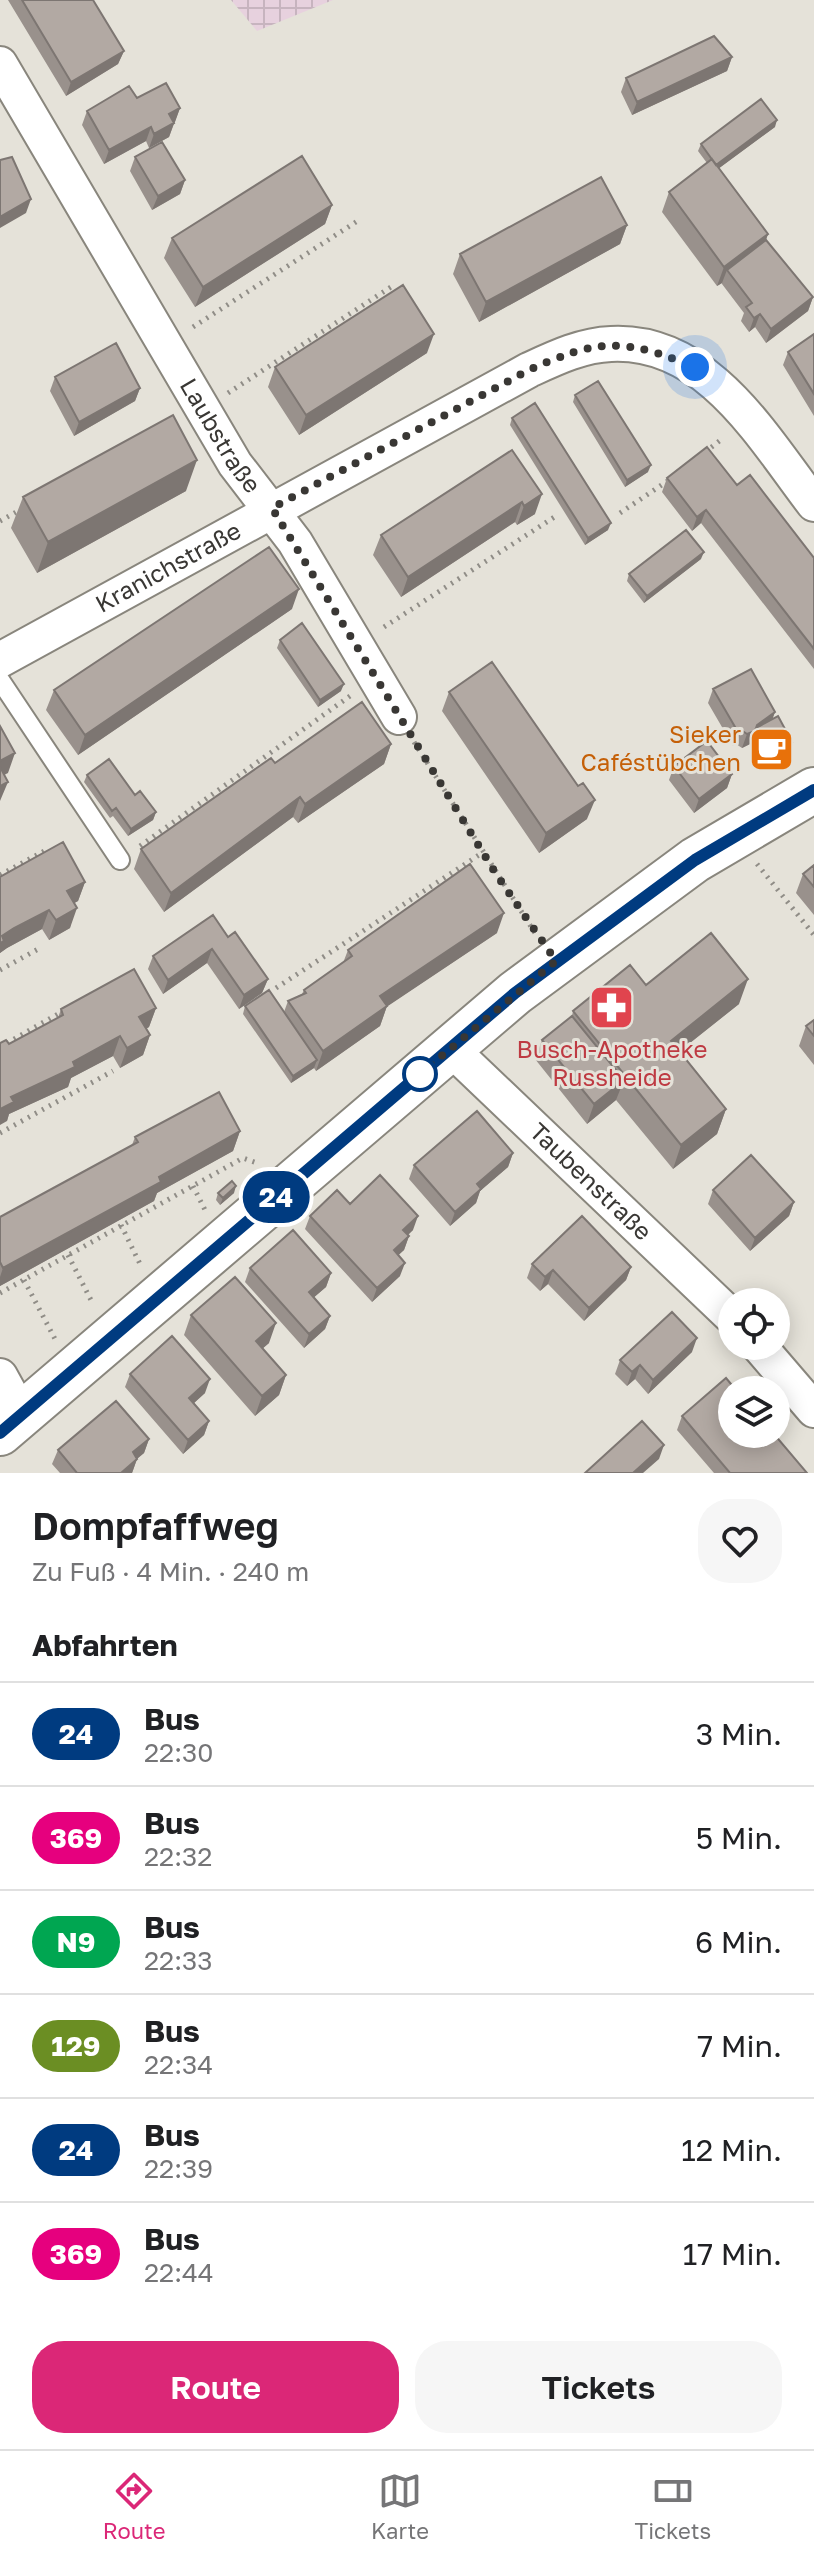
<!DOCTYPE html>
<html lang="de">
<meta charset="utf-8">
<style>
:root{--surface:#fff;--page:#f6f6f6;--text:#202124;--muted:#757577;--line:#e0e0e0;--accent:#db2777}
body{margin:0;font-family:"Golos Text",sans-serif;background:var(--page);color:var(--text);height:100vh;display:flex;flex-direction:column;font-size:30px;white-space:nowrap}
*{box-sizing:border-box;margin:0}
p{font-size:26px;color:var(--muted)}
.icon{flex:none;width:44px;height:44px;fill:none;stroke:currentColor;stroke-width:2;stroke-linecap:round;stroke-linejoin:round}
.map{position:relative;height:1473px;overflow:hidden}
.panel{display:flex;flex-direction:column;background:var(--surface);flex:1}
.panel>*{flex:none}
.badge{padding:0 16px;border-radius:26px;font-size:28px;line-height:52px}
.buttons{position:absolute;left:718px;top:1288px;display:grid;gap:16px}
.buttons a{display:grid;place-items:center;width:72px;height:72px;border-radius:50%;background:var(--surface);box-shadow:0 4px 20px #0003;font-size:40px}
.you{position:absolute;width:40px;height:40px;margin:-20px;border:6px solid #fff;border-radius:50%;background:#1a73e8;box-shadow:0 0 0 12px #1a73e833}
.map>.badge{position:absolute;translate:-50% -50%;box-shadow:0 0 0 4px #fff}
h2{padding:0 32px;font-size:30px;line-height:72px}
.round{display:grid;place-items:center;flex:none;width:84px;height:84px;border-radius:32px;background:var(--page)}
.headline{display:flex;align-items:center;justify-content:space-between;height:136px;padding:0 32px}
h1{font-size:38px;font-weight:600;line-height:60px}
.cta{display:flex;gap:16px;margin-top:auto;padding:16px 32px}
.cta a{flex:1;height:92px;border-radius:32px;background:var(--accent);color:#fff;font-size:32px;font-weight:600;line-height:92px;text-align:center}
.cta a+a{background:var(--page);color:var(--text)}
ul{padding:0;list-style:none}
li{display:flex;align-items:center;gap:24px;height:104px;padding:0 32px;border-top:2px solid var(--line)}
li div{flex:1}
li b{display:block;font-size:30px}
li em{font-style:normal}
li .badge{min-width:88px;font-weight:700;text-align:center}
.dock{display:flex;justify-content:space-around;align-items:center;height:112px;border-top:2px solid var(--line);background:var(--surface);font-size:22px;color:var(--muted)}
.dock a{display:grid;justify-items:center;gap:4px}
.dock .active{color:var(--accent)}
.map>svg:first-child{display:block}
</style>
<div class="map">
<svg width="814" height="1473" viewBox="0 0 814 1473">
<defs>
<pattern id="industrial-grid" width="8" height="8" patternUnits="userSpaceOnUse" patternTransform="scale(2)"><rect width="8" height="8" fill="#e7d1de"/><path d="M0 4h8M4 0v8" fill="none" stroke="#c7b4bf"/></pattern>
</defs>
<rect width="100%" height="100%" fill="#e5e2d9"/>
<path fill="url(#industrial-grid)" d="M231,0H333L257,31Z"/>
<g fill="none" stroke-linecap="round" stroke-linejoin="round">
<defs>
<path id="service" d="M0,680L120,860"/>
<g id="minor">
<path id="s1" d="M0,64L235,464L295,542L399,717"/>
<path id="s2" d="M0,660L529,370C555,358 582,345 611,344C708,339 763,438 814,504"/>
<path id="s3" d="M450,1048L732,1317"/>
<path d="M759,1346L814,1410"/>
<path d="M0,1376L21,1414"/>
</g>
<path id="tertiary" d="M0,1433L515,993L695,860L814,790"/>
</defs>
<use href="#service" stroke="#89867d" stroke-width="22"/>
<use href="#minor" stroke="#89867d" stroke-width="38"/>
<use href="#tertiary" stroke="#89867d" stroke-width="48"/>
<path stroke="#908d87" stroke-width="5" stroke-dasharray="2 6" stroke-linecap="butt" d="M193,327L359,220
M228,393L394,285
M705,452L722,439
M620,513L669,480
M0,521L20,510
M384,627L556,516
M414,742L535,933
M140,846L350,696
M757,864L814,935
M0,875L48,849
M0,970L40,948
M276,988L482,853
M0,1047L65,1010
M0,1133L113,1071
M193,1186L205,1210
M121,1225L140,1264
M68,1255L93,1304
M24,1280L55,1339
M0,1293L243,1158L257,1163"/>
<use href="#service" stroke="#fff" stroke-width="18"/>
<use href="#minor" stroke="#fff" stroke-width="34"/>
<use href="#tertiary" stroke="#fff" stroke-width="44"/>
</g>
<path fill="#99918c" d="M8,0H93L124,51L118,64L66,96Z
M732,57L727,71L632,115L621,92L626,78Z
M137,98L180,108L169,137L149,148L146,141L104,164L82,125L87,111Z
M775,127L719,168L768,234L766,240L813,297L808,311L766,343L755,327L749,332L741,321L744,313L722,284V283L717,286L662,212L669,192L707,163L698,151L701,144Z
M135,157L185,180L180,194L152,210L130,171Z
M332,205L325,224L195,307L164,258L172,238Z
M627,225L620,244L479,322L453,274L460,254Z
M814,334V416L783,365L788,352Z
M427,353L299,435L268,387L275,367Z
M55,377L140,388L135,401L74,436L50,391Z
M575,395L648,472L625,487L573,402Z
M512,418L608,530L585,545L510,425Z
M512,450L535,514L517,525L515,522L401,597L373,555L381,535Z
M667,478L737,485L814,558V669L701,523L692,531L662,492Z
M186,491L37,573L11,528L23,497Z
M701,559L644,603L627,581L629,574Z
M292,609L78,755L46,710L54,690Z
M280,640L341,691L318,707L277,648Z
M713,689L775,712L772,719L792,742L789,750L760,764L752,740L750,744L742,748L736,744L733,746L708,703Z
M449,692L578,786L587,819L539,853L442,711Z
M391,744L384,764L298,823L293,817L164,912L134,869L141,849L275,763Z
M674,766L732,774L727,788L694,813L669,780Z
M87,775L135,795L156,812L153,820L128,836L113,816L110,818L84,782Z
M814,865V915L796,893L803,874Z
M0,877L85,882L78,901L74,903L70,928L49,940L42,929L7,948L0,953Z
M497,933L387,1006L380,1026L316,1071L314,1068L291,1083L243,1014L245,1006L284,1012L288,1001L302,994L304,990L343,963L348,950Z
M228,937L268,979L262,993L239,1009L207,963L163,994L148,969L153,956Z
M646,985L739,1004L680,1051L726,1109L717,1134L673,1169L616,1100L587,1124L535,1059L542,1040L572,1016L573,1011Z
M156,1008L149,1027L146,1029L150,1035L143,1055L120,1068L113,1056L71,1078L68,1087L9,1114L7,1121L9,1044L58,1018L61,1009Z
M814,1020V1065L799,1046L806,1026Z
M240,1131L233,1151L157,1193L154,1201L0,1286V1217L132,1145L135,1137Z
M513,1153L508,1167L480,1191L476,1203L450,1226L409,1179L414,1165Z
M713,1190L794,1202L789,1216L750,1251L708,1204Z
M218,1193H234L220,1205L216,1200Z
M350,1204L413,1230L408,1235L409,1236L404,1250L398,1255L400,1276L372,1302L305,1229L310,1216Z
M532,1264L631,1267L626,1280L584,1321L548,1284L540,1291L527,1278Z
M250,1268L331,1273L326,1287L314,1297L330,1316L325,1329L304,1348L245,1282Z
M191,1315L269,1343L262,1349L286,1375L279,1395L255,1416L184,1335Z
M692,1352L648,1394L635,1379L627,1386L615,1374L620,1360Z
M130,1374L205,1393L194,1403L209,1421L204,1435L183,1454L125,1387Z
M682,1416L807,1473H714L677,1430Z
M149,1439L144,1453L137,1459L132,1473H60L52,1464L58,1450Z"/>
<path fill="#7d7672" d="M124,51L118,64L66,96L71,82Z
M732,57L727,71L632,115L637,102Z
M180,108L175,122L164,128L169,114Z
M777,120L775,127L714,172L716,165Z
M174,123L169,137L149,148L154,134Z
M151,127L146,141L104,164L109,150Z
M185,180L180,194L152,210L158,196Z
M31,199L26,213L0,228V217Z
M332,205L325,224L195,307L203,287Z
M627,225L620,244L479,322L486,302Z
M768,234L761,253L727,270L722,283L717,286L724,267Z
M813,297L808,311L766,343L771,329Z
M760,314L755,327L749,332L754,318Z
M434,334L427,353L299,435L306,415Z
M140,388L135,401L74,436L79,422Z
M197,460L186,491L37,573L48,542Z
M651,465L648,472L625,487L627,480Z
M542,494L535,514L517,525L524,506Z
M522,502L515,522L401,597L408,577Z
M706,510L701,523L692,531L697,517Z
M611,523L608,530L585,545L588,538Z
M704,552L701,559L644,603L647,596Z
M299,589L292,609L78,755L85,735Z
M344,684L341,691L318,707L320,700Z
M775,712L770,726L754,733L750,744L742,748L747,734L757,725Z
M741,730L736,744L733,746L738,732Z
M792,742L789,750L760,764L763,757Z
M391,744L384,764L298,823L305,804Z
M15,753L8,773L0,777V761Z
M732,774L727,788L694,813L699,799Z
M8,782L0,801V802V786Z
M300,797L293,817L164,912L171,893Z
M595,800L587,819L539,853L546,833Z
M156,812L153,820L128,836L131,829Z
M85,882L78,901L60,911L67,891Z
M77,908L70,928L49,940L56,920Z
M49,910L42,929L7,948L0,953V941L2,936L14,928Z
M504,913L497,933L373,1016L380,996Z
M212,949L207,963L163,994L168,980Z
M268,979L262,993L239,1009L244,995Z
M748,979L739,1004L662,1065L671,1041Z
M387,1006L380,1026L316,1071L323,1051Z
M156,1008L149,1027L132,1037L139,1017Z
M150,1035L143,1055L120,1068L127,1048Z
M120,1036L113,1056L71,1078L68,1087L9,1114L7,1121L0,1125V1109L11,1097Z
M317,1060L314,1068L291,1083L293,1076Z
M624,1080L616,1100L587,1124L594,1104Z
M726,1109L717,1134L673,1169L681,1145Z
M240,1131L233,1151L157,1193L154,1201L0,1286V1277L3,1268L159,1177Z
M513,1153L508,1167L480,1191L476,1203L450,1226L455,1212L477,1184Z
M236,1186L234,1193L220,1205L223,1198Z
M794,1202L789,1216L750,1251L755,1238Z
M418,1216L413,1230L398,1244L403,1230Z
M409,1236L404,1250L389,1264L394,1250Z
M405,1263L400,1276L372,1302L377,1288Z
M631,1267L626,1280L584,1321L589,1308Z
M553,1270L548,1284L540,1291L545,1277Z
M331,1273L326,1287L304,1306L309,1292Z
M330,1316L325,1329L304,1348L309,1334Z
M276,1323L269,1343L248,1361L256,1341Z
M697,1338L692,1352L648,1394L653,1380Z
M640,1365L635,1379L627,1386L632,1372Z
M286,1375L279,1395L255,1416L262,1396Z
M210,1379L205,1393L184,1412L189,1398Z
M209,1421L204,1435L183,1454L188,1440Z
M149,1439L144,1453L128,1466L133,1452Z
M664,1445L659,1459L643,1473H633Z
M137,1459L132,1473H121Z"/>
<path fill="#b2a9a3" stroke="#7d7672" stroke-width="2" d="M22,0H93L124,51L71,82Z
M714,36L732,57L637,102L626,78Z
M166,83L180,108L169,114L174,123L154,134L151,127L109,150L87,111L129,86L137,98Z
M761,99L777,120L716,165L701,144Z
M162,142L185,180L158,196L135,157Z
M302,156L332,205L203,287L172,238Z
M12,157L31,199L0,217V160Z
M712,159L768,234L724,267L669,192Z
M601,177L627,225L486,302L460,254Z
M766,240L813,297L771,329L760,314L754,318L746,307L752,303L727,270Z
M403,285L434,334L306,415L275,367Z
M814,334V394L788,352Z
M116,343L140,388L79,422L55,377Z
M598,381L651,465L627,480L575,395Z
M535,403L611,523L588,538L512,418Z
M173,415L197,460L48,542L23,497Z
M707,447L737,485L750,475L814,558V649L706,510L697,517L667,478Z
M512,450L542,494L524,506L522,502L408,577L381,535Z
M686,530L704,552L647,596L629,574Z
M269,547L299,589L85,735L54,690Z
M302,623L344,684L320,700L280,640Z
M492,662L578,786L583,783L595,800L546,833L449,692Z
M751,669L775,712L757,725L755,731L747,734L741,730L738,732L713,689Z
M362,702L391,744L305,804L300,797L171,893L141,849L271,758L275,763Z
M778,716L792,742L763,757L754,733L756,728Z
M0,726L15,753L0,761Z
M707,741L732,774L699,799L674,766Z
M109,759L135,795L140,791L156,812L131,829L116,808L112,811L87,775Z
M0,767L8,782L0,786Z
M63,842L85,882L67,891L77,908L56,920L49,910L14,928L2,936L4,941L0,943V877Z
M470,864L504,913L380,996L387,1006L323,1051L288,1001L306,993L304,990L352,956L348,950Z
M814,865V887L803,874Z
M213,915L228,937L235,932L268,979L244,995L212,949L168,980L153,956Z
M711,933L748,979L671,1041L726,1109L681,1145L573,1011L630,965L646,985Z
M134,969L156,1008L139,1017L150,1035L127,1048L120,1036L73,1062L75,1067L11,1097L14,1102L0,1109V1043L6,1040L9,1044L63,1015L61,1009Z
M269,990L317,1060L293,1076L245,1006Z
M572,1016L624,1080L594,1104L542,1040Z
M814,1020V1036L806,1026Z
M219,1092L240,1131L159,1177L161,1182L3,1268L0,1262V1217L138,1142L135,1137Z
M477,1111L513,1153L477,1184L481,1189L455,1212L414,1165Z
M751,1155L794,1202L755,1238L713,1190Z
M380,1175L418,1216L403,1230L409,1236L394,1250L405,1263L377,1288L310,1216L337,1190L350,1204Z
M232,1181L236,1186L223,1198L218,1193Z
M582,1216L631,1267L589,1308L553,1270L545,1277L532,1264Z
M293,1230L331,1273L309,1292L330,1316L309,1334L250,1268Z
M235,1277L276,1323L256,1341L286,1375L262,1396L191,1315Z
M672,1312L697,1338L653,1380L640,1365L632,1372L620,1360Z
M172,1336L210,1379L189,1398L209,1421L188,1440L130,1374Z
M726,1378L736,1390H732V1434H774L807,1473H730L682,1416Z
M116,1401L149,1439L133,1452L137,1459L121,1473H77L58,1450Z
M642,1421L664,1445L633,1473H585Z"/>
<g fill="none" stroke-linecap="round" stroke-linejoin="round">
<defs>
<path id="line" d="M0,1433L515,993L695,860L814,790"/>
</defs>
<use href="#line" stroke="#fff" stroke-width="18"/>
<use href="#line" stroke="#003b80" stroke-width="12"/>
<path stroke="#393734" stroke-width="8" stroke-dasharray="0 14.4" d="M420,1074L556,961L496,874L272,508L529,370C600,338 623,338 695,367"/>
</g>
<defs>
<symbol id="cafe-square" viewBox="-11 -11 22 22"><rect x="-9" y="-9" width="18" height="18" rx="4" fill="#e8710a" stroke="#e5e2d9"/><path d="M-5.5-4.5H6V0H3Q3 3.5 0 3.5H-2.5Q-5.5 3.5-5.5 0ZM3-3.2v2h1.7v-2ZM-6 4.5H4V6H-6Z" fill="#fff"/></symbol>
<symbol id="pharmacy-square" viewBox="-11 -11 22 22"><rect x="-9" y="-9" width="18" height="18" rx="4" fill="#e0444e" stroke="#e5e2d9"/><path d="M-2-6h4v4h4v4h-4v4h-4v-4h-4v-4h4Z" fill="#fff"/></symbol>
</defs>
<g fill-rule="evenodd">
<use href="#cafe-square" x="746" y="724" width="51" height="51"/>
<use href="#pharmacy-square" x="586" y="982" width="51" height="51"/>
</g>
<circle fill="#fff" stroke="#003b80" stroke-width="4" cx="420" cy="1074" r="16"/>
<g text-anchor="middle" stroke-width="6" stroke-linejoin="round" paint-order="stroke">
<g font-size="24" fill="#393734" stroke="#e5e2d9">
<text dy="8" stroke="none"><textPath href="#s1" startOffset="432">Laubstraße</textPath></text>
<text dy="8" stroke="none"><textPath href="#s2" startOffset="192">Kranichstraße</textPath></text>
<text dy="8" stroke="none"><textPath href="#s3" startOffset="194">Taubenstraße</textPath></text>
</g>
<g font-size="24" fill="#c56008" stroke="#e5e2d9" text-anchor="end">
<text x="741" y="743">Sieker<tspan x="741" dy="28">Caféstübchen</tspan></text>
</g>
<g font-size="24" fill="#be3a42" stroke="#e5e2d9">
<text x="612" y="1058">Busch-Apotheke<tspan x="612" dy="28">Russheide</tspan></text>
</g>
</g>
</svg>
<div class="buttons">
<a><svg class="icon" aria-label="locate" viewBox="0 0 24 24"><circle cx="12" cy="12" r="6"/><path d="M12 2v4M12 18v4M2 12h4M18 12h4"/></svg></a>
<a><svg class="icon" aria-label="layers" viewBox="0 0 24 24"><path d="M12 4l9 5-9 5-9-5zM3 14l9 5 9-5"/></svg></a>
</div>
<div class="you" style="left:695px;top:367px"></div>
<b class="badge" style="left:276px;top:1197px;background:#003b80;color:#fff">24</b>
</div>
<section class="panel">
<div class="headline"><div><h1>Dompfaffweg</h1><p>Zu Fuß · 4 Min. · 240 m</p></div><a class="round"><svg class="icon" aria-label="heart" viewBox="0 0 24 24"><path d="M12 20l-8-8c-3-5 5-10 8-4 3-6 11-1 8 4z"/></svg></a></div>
<h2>Abfahrten</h2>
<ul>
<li><span class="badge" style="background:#003b80;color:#fff">24</span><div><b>Bus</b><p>22:30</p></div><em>3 Min.</em></li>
<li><span class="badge" style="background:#e6007e;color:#fff">369</span><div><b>Bus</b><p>22:32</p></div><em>5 Min.</em></li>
<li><span class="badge" style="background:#00a651;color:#fff">N9</span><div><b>Bus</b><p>22:33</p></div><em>6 Min.</em></li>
<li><span class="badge" style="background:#6b8e23;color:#fff">129</span><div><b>Bus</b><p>22:34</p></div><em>7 Min.</em></li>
<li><span class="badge" style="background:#003b80;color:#fff">24</span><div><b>Bus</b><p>22:39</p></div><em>12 Min.</em></li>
<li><span class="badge" style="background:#e6007e;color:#fff">369</span><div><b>Bus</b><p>22:44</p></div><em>17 Min.</em></li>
</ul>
<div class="cta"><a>Route</a><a>Tickets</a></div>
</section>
<nav class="dock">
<a class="active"><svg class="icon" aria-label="directions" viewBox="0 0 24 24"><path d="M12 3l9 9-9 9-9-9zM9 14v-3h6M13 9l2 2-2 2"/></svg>Route</a>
<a><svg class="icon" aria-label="map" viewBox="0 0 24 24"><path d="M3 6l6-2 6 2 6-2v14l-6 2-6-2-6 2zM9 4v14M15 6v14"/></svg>Karte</a>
<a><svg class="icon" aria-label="tickets" viewBox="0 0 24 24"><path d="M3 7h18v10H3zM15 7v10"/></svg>Tickets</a>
</nav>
